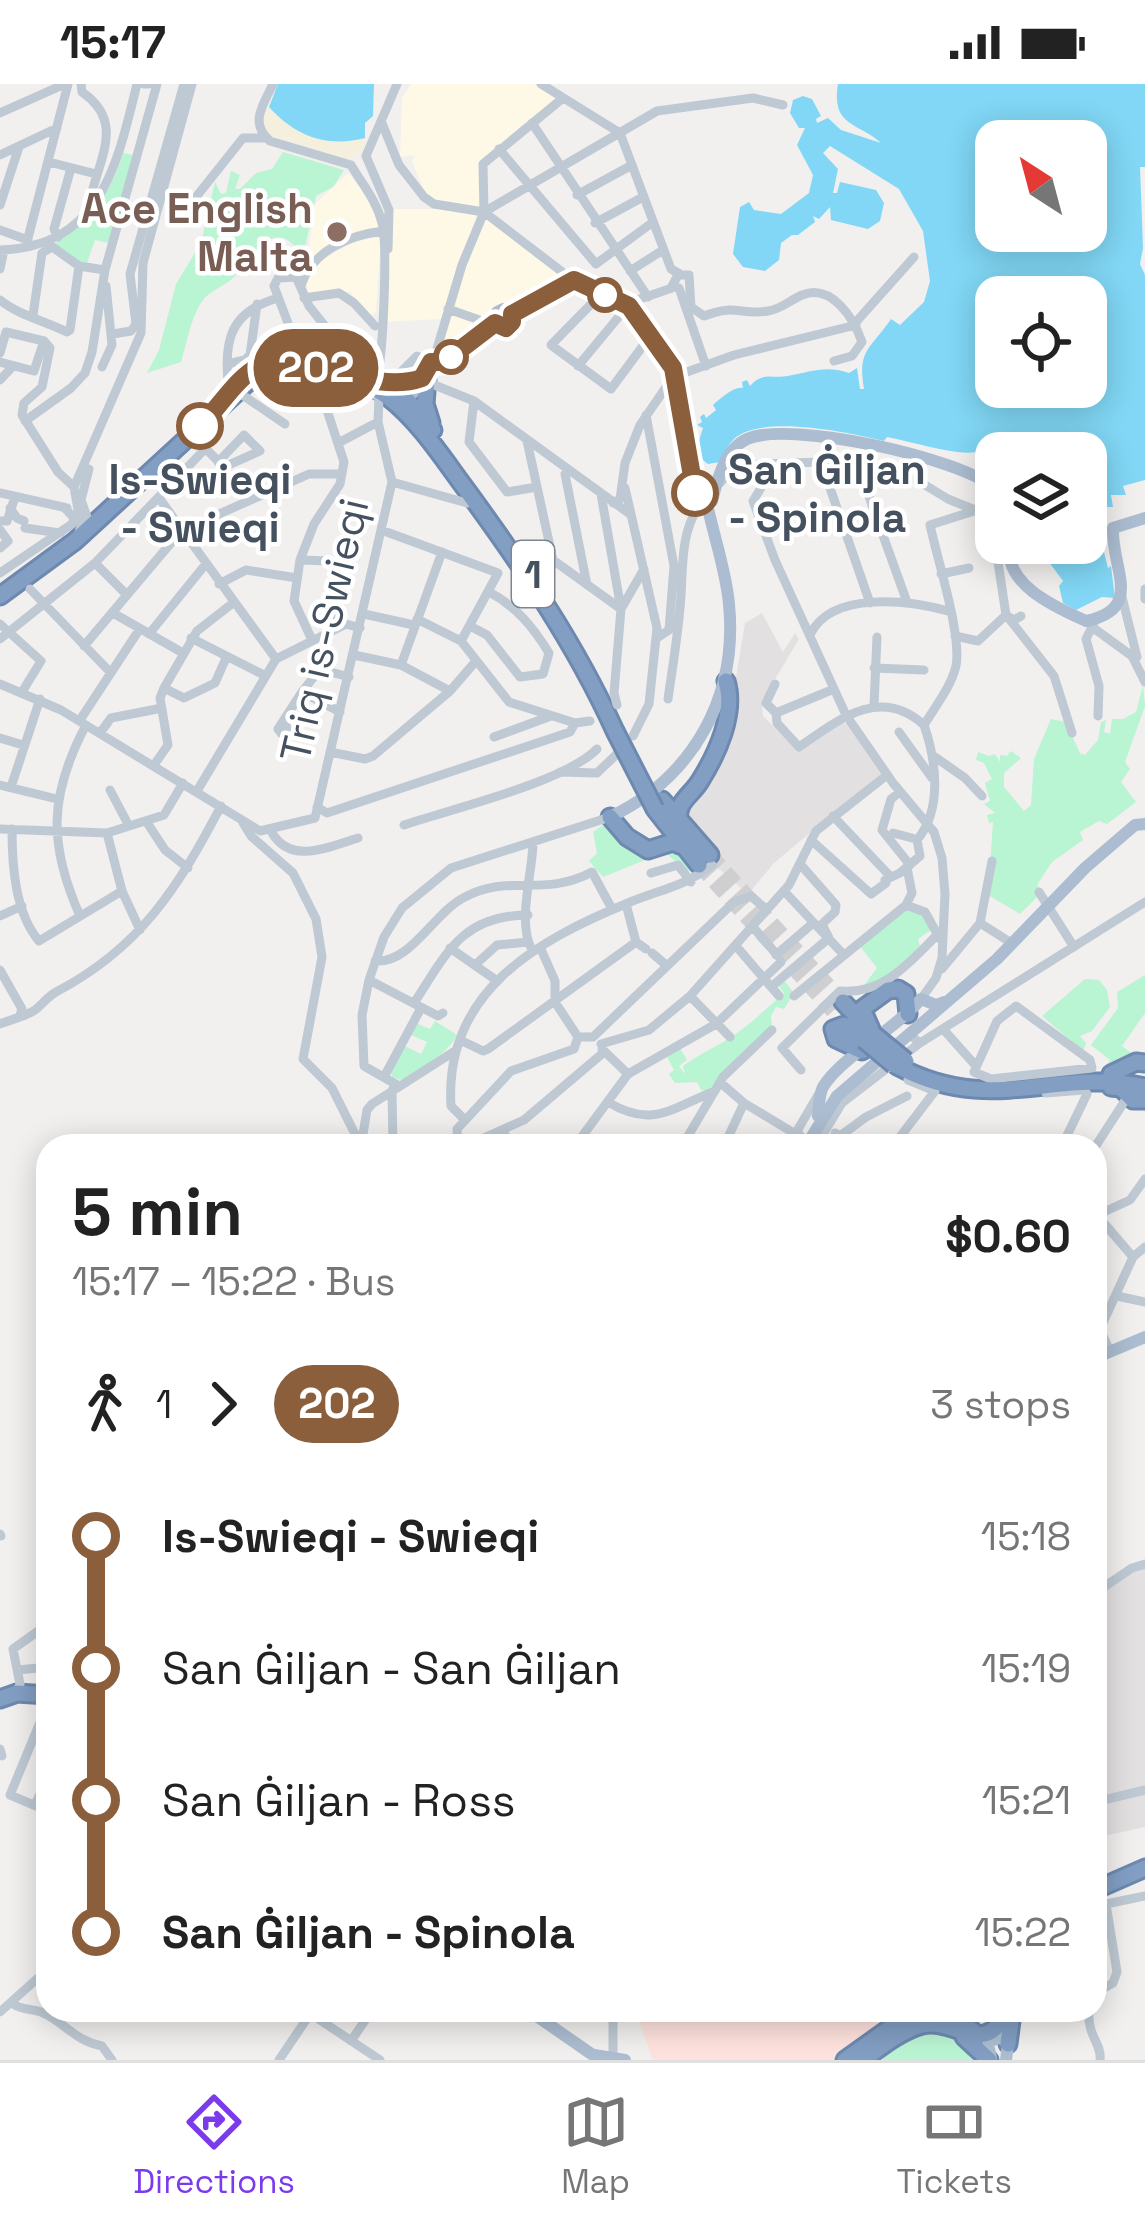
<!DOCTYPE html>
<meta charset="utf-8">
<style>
:root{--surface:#fff;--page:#f2f2f2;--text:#222;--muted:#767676;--line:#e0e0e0;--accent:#7c3aed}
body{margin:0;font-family:"Space Grotesk",sans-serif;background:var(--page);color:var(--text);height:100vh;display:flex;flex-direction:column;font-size:45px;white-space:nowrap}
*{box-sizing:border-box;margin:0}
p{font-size:39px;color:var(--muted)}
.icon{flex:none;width:66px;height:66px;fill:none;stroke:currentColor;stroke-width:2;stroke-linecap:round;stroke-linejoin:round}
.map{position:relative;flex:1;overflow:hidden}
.panel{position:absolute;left:36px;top:1050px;width:1071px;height:888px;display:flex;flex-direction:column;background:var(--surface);border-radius:36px;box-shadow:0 6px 30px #0003}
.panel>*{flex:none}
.badge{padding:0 24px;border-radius:39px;font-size:42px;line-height:78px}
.needle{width:78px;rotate:324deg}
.controls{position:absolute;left:975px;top:36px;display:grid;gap:24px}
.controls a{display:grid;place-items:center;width:132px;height:132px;border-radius:24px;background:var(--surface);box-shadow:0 6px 30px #0003;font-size:60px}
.map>.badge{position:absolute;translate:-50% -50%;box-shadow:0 0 0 6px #fff}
.legs{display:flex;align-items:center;gap:18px;height:132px;padding:0 36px;font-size:39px}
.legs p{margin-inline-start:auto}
.headline{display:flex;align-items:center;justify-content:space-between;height:204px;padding:0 36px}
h1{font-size:66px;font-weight:700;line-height:90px}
ul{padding:0 36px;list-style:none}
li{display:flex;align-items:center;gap:42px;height:132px;font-size:45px}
li i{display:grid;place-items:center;width:18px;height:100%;margin:0 15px;background:currentColor}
li i::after{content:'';width:30px;height:30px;margin:-15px;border:9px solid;border-radius:50%;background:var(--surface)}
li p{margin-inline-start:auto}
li:first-child i{background:linear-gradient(#0000 50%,currentColor 0)}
li:last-child i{background:linear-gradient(currentColor 50%,#0000 0)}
.status{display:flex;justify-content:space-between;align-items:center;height:84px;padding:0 60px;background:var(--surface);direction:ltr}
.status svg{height:33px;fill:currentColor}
.dock{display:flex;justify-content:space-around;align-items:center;height:168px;border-top:3px solid var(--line);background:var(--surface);font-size:33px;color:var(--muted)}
.dock a{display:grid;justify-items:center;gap:6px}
.dock .active{color:var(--accent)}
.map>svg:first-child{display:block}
</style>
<div class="status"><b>15:17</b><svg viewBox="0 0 49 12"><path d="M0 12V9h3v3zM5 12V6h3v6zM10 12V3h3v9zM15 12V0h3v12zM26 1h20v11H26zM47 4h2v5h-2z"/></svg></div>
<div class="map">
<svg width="1145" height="1976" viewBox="0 0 1145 1976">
<rect width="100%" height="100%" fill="#f2efef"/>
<path fill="#fef8e7" d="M411,0H534L559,14L483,76L482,118L478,123L435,118L425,110L412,77L415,71L400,73L402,14Z
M348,89L366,110L379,143L355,150L307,177L315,120Z
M392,125H441L474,129L477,133L441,235L384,238Z
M486,135L569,197L512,225L443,275L436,276L464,183Z
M381,152L376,228L371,231L350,208L326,207L310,211L306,202L312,181L354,158Z"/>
<path fill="#e3e0e1" d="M762,529L783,568L795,549L799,555L762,617L763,632L796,665L839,639L850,640L883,688L774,779L750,808L743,806L711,778L700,788L679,727L729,636L745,539Z
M1145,1477V1743L1095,1754V1506Z"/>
<path fill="#fee2dd" d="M635,1926H900L832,1976H653Z"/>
<path fill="#b9f4d3" d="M283,68L344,86L333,103L316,112L303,173C274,127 253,175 234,193C225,202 211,206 203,216C191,232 187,259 181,278L147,289L159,266L176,200L201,159L215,98L221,110L226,109L231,87L240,91L235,105H240L256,89L272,85Z
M123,69L133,71L109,159L95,156L86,182L53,161C88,138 112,109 123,69Z
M1143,601L1145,622L1125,678L1130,685L1121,698L1136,718L1107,740L1099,737L1080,748L1083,756L1052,778L1037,801L1042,808L1020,830L988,811L993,738L989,739L987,731L995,729L984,720L990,717L985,699L992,695L984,679L976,676L978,668L989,672L995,670L1000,678V671L1007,672L1011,667L1021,674L1004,689V703L1024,727L1031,721L1034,675L1051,635L1066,638L1080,669L1085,671L1098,656L1101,638L1106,636L1104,648L1110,650L1112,635H1123L1136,628Z
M603,741L634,764L678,765L694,785L687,788L665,768L603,793L589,777L597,769L593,748Z
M910,824L924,830L931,846L918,855L920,862L898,886L862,904L877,884L859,861Z
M1145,891V929L1122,962L1135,972L1112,986L1106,982L1110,976L1091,961L1118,924L1117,908Z
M783,895L794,909L784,925L776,923L771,932L772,945L708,1007L701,1006L697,998L675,999L669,990L674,986L667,973L680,964L687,976L679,982L685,990L683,982C699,970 716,963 733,952C752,939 768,923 784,909L778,901Z
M1085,895L1099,896L1107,906L1110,923L1092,947L1080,952L1086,959L1083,967L1042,932Z
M435,937L457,951C445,973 422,983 402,996L393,994L390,987L403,961L421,970L427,958L411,951L416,939L430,945Z
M937,1946L959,1953L985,1976H883L882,1972L870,1976L916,1948Z"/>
<path fill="#f5efde" d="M269,23C291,48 333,63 365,54L366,66L344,76L269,50L263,35Z"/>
<path fill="#81d7f5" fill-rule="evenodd" d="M278,0H374L373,32L365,39V54C327,64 295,52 269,23Z
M838,0H1145V83H1140L1143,164L1140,180L1145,191V396L1123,402L1126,411H1111L1113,423H1098L1097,435L1106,437L1102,446L1104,457L1098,461L1103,464L1108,484L1111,482L1115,514L1102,513L1076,526L1063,519L1059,502L1063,497L1040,466L1025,475L1020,473V459H1086V369H996V382L975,368C958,372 909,357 887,353L884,357C850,349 765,330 735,354C728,360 725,369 720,378L708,380C693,371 699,356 703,344L697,341L702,338L700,333L704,330L706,334L716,326L713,321C721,314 734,302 743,304L742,298L747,296L750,302C763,287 771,295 788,292C811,288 825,281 849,289L857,284L860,305H864C857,265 871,265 891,235L900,241L924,218L930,197L923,147L899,105L830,62L823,69L838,85L833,109H837L840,98L876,106L884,119L880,137L868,145L831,136L830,123L819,135L813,132L815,138L798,151H792L781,159L779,176L765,187L743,183L733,170L740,123L749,118L754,126L781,130L809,109L813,91L797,61L805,44H799L790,29L793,16L803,12L812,15L821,32L816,35L817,39L828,34L841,46L881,59C858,38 831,43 838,0ZM996,57H1086V147H996ZM996,213H1086V303H996Z"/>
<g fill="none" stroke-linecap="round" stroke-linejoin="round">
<path stroke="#cfcfd2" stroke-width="15" stroke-dasharray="15 8" stroke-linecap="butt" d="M710,771L843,918
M699,781L833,927"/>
<defs>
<path id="highway" d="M427,295L425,320L431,339
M375,298L401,309L433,346
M0,512L75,457L257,290C291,271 357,290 388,313C419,337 442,373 465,404C522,482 575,559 615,647
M662,716L710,771
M655,725L699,781
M610,733L627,753L648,766L673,758L680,761
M679,737C676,717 691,712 700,697C717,670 736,629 726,597
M843,918L866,942
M873,950L862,925L888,906L898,905L906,910L908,930
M862,967L836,955L833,945L844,941L864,956
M897,982C993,1033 1054,983 1145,1003
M1111,990L1136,978L1145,979
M1111,1003L1121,1004L1133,1016H1145
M0,1615L17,1609L48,1611
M1095,1806L1145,1784
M954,1926L957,1935L973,1947
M964,1953L989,1976
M1008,1960L1012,1929
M845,1976L915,1926
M863,1976C881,1963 900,1947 922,1941C955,1933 987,1976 1006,1926"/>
</defs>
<use href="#highway" stroke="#6d89af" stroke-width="21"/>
<path stroke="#bec9d3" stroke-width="9" d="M81,0L82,8C124,37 101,71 91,112L92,122
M144,0H149
M273,0C263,21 249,39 270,57L351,81
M541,0L620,49
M0,29L65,0
M381,37L399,81L424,113L434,120L484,128L574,197
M532,39L648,213
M620,49L671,185L680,190
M499,65L596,180L653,138
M0,71L57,44
M366,72L389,126L388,165
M366,72L397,0
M49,78L96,90
M351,81C362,100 377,117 382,139C388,160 383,266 378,289
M577,111L632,81
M196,113L243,54H267
M0,121L19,63
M484,128L657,27L753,14L783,21
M484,128L483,80L563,14
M595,139L643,113
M0,146L28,156
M58,153L54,145L71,84
M28,154L68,0
M51,162L79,182L105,186
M0,166C101,163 117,81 137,0
M0,185L4,166
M630,187L663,166
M301,202C312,167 348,151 384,147
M671,204L678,191H689L691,223L704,232C737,219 740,232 768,227C782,225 790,216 802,211C832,199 854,235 862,258L852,272L834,277
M679,204L706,282
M602,209L551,261L611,305L651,251
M304,214L339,209L354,219L375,242
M0,216C18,231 45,237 67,248L70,246L79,182
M448,225L485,238L494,235
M33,231L42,169L52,163
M856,238L914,173
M113,250L131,247L136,240L130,190L184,0
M271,250L306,258
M294,255L274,202L278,194L296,193L309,222L359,285L398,291L417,272L430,279
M44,257L50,264L42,303L24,319L22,331L58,388L74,403
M0,269L6,248L44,257
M0,278L34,287L44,257
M433,278L462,181L484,128
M227,280L245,276L250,271L257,220
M578,282L631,218L672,204
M102,283L112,261L106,202
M432,293V300L474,317L630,430
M0,296L13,282
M229,310C224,260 226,229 278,214
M241,310L285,340
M474,317L469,358L507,408L537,403
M646,331L674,482L669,546L657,554
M25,337L71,304L85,289L92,268L105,186L157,0
M191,350L224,383L260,367L244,351L218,378
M527,357L553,476L621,525L644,485
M340,358L378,338
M821,378L870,519
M858,382L907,518
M89,385L81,416L91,444
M568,386L565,390L587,501
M392,398L467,419
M720,399L736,381L821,378L877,385L920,398L948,415L985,430L997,474
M625,404L657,544L649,620L633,652
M0,409L67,424
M601,410L621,525L614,609L617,621
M159,414L276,575
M753,417L775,476L846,631L893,699L934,748L942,774L945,810L942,874L936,894L921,915
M753,417L767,394L792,382
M613,419L620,415L625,379L640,341L673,293L734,271L856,241
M10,424L17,434L24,437
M0,437H7L15,413
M25,444L60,449
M0,446L8,457L0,464
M384,447L498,489L461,557
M78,452L81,442L74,403L141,249L143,179L192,0
M1000,475L998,478L1006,531
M300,476L330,477L338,485L333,546
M95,479L126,510
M0,489L72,440L74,434L64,423
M941,490L969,484
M219,500L246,486L297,494
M30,505L111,589
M1145,505V515
M1122,513L1137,573
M113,529L183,569
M364,530L414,541
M1006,531L1014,536L1021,532
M1007,532L1054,592L1072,649
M417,535L461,557L509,618L575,639L590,637
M1096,535L1086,555L1099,602L1098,632
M0,540L41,577L22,608
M470,542L487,551L520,593L543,590L549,569C533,543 516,522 489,508
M1092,543L1132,572L1145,598
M811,549C833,507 908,516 948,527
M149,550L205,481
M955,552L978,557L1006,531
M191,554L264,591
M0,555L95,479L205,365
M312,556L294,517L300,476L314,440L340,400L344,378L323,314L326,289
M84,562L181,447L309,390H342
M354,571L401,581L450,607
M401,581L442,468
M874,584L924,586
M0,600L61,626L260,747L315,734L392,398L378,338L379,313L375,311
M775,600L766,619L776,629L777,639L799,663C838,636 880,601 924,641
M164,604L184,614L215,599L226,574
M668,615C673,580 679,545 681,511C683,479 681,446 701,419
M874,621L877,553
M340,628L302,608L320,585L349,593
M776,629L834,605
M285,634L287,646L281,649L278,645L302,608
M80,636L139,546
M924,641C935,623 951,603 956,582C962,551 937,474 930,441L974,427
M899,648L932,694
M100,649L111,634L162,624
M494,653L551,632
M0,654L23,661
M330,668L365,675L373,672L450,607L476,577
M935,673L965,694L982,712
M154,681L168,661L160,614L164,604L197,547L233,519
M560,688L597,689L620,667
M0,701L57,715
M11,703L40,615
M110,706L129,742
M197,707L276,575L346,540L360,544
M900,708L891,715L882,746L910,781
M317,723L327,729L570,648L575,639
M833,732L890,792
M146,737L165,766L188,784
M243,739L251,752L293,789L316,835L322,873L303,975L332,1004L361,1062
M404,741C451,725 565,698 597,665
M0,745L107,749L164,731L183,699
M12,745C12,781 15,829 39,857L122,807
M271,747C290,782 328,763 358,754
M107,749L122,807L140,846
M893,749L912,754
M811,756L871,810L886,799L885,796L900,789L920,772L917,756C943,725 936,676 924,641
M651,789L678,781L691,798
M784,807L844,871
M1039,808L1074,863
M626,820L636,858L646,865
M906,821L925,828L940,855
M0,832L22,822
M80,832C48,760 49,711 86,641
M980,839L1013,860
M753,843L778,872
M736,862L779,912
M540,863L555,897V918L578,953
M450,864L496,896
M532,866C517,839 532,791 533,760
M652,869L666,881
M776,871L812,840
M375,877C411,880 434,828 465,813C509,789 543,814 592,788L612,825
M475,881L497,861L528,858
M942,885L980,839L992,777
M0,886L22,925L20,931
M369,896L438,932L443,929
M771,903L829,854L822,840L835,828L836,821L801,781
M690,912L730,953
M794,912L906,821L912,809L907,784
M414,919C446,870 462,831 528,831
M1016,922L1090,976L1092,984L991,995L974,988L997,937Z
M0,940C11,935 25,933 35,926C43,920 47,913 56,908C140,864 178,804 221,722
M943,945L976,982
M910,951L920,959L1145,818
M593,953L734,818L751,812L767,826
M460,956L483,967L488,965L636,858
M601,960L649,946L690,912L789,801L816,747L887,691
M602,965L628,990
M801,986L782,964L840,907C883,911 909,879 937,851
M384,993L421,924
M722,1000L744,1019L802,1054
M399,1002L364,982L362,931L369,896L384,853L402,824L451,784L610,733
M392,1006L393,1062
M1046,1009L1084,1006L1087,1010L1062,1062
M608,1018C652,1045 672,1024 715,1007
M464,1035L451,1022C444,909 535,857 628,819C659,806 686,802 712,781
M501,1048L518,1062
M835,1049L853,1062
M840,1052L866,1033L907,1012
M361,1062L367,1026L372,1020L455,967
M458,1062L457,1045L511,987L574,965L578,953H593
M466,1062L524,1036L603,969
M575,1062L628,990L716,940L781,878
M642,1062L643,1058
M682,1062L723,993L772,946
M724,1062L744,1019
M799,1062L802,1054L797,1047L818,1011
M816,1062L842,1019L920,959
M893,1062L935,1007L908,996
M1095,1063L1128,1012
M1097,1131L1133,1173
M1095,1132L1130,1116L1145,1095
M1117,1212L1145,1218
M1095,1235L1110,1267
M1100,1245L1133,1173L1145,1163
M0,1450L1,1452
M1095,1509L1132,1484L1145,1480
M18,1586L48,1583
M17,1609L20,1600L13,1565L48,1540
M48,1619L10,1711L48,1727
M0,1665L2,1672
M1095,1718L1145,1706
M35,1721L48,1692
M1095,1909L1113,1899L1117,1888L1106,1820L1145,1812
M13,1920C24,1927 31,1924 41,1928C65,1938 73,1956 102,1962L112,1976
M305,1926L380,1976
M1089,1926C1087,1953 1102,1959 1100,1976
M0,1928L48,1885
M351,1957L372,1926
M613,1973V1926
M279,1976L310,1930"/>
<path stroke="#acbdd1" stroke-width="12" d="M407,315L432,288L495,239L497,228L503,225L511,230L574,197L629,222L673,284L693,405L696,417L707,420
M1010,459C1002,500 1055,523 1086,537C1145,525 1111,484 1113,444L1145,434
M610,733C694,693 738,612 729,520C726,487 714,453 707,420L712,417C717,396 725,365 747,355C791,336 961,374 996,405
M818,1032C819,1022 819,1010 823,1003C841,973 895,946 921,915L936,921L944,918
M806,1062L837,1012L997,875L1085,784L1135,741L1145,740
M1095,1274L1145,1253
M528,1926L600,1976
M594,1971L625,1976
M991,1975L988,1959L1000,1953L1008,1960L1006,1976"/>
<use href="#highway" stroke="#829ec3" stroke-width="15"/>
<defs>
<path id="highway-bridge" d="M615,647L655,725
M873,950L906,977
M864,956L894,981"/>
</defs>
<use href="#highway-bridge" stroke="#6d89af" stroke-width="21" stroke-linecap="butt"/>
<use href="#highway-bridge" stroke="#829ec3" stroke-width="15"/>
</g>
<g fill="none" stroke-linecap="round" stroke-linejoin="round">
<defs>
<path id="line-1" d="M200,342C220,323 236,293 261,281C303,263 369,313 422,294L431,278H444L495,239L506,244L512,238V230L574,196L629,222L673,284L695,409"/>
</defs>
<use href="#line-1" stroke="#fff" stroke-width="27"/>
<use href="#line-1" stroke="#8b5e3c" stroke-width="18"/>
</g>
<circle fill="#8d6e63" stroke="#fff" stroke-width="4.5" cx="337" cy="148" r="12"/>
<g fill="#fff" stroke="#8b5e3c" stroke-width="6">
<circle cx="605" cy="211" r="15"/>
<circle cx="451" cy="273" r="15"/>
<circle cx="200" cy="342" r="21"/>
<circle cx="695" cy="409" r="21"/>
</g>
<g text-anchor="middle" stroke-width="9" stroke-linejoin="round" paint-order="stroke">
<rect fill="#fff" stroke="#7d858f" stroke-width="3" x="512" y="457" width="42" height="66" rx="9"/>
<g font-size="39" font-weight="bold" fill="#45515f">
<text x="533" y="504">1</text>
</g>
<g font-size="42" font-weight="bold" fill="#785e54" stroke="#fff" text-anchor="end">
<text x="313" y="139">Ace English<tspan x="313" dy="48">Malta</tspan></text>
</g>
<g font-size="42" font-weight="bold" fill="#45515f" stroke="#fff" text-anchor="start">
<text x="728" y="400">San Ġiljan<tspan x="728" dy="48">- Spinola</tspan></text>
<text x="200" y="410" text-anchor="middle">Is-Swieqi<tspan x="200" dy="48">- Swieqi</tspan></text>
</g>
<g font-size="42" fill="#45515f" stroke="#fff">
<text transform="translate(324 546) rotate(-77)" y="15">Triq is-Swieqi</text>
</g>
</g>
</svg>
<div class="controls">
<a><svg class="needle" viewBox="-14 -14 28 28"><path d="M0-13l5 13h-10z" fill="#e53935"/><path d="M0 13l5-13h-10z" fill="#767676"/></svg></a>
<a><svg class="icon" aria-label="locate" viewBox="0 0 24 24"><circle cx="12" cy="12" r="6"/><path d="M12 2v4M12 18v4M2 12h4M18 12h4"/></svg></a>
<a><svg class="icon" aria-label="layers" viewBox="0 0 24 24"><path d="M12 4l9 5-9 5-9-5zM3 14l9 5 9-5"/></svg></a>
</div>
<b class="badge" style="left:316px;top:284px;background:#8b5e3c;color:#fff">202</b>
<section class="panel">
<div class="headline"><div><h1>5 min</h1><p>15:17 – 15:22 · Bus</p></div><b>$0.60</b></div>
<div class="legs"><svg class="icon" aria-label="walk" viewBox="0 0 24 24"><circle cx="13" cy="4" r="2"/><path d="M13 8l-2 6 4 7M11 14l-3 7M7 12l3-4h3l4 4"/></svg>1<svg class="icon" aria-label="forward" viewBox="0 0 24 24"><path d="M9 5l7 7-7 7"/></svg><b class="badge" style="background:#8b5e3c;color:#fff">202</b><p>3 stops</p></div>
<ul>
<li><i style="color:#8b5e3c"></i><b>Is-Swieqi - Swieqi</b><p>15:18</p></li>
<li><i style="color:#8b5e3c"></i><span>San Ġiljan - San Ġiljan</span><p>15:19</p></li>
<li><i style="color:#8b5e3c"></i><span>San Ġiljan - Ross</span><p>15:21</p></li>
<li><i style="color:#8b5e3c"></i><b>San Ġiljan - Spinola</b><p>15:22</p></li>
</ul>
</section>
</div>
<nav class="dock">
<a class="active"><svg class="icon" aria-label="directions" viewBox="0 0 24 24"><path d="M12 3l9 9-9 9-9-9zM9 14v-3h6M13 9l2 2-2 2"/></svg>Directions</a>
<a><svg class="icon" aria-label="map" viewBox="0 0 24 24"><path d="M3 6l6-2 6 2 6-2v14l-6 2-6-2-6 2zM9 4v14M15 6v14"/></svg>Map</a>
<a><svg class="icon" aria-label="tickets" viewBox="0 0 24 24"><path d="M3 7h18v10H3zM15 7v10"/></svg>Tickets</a>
</nav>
